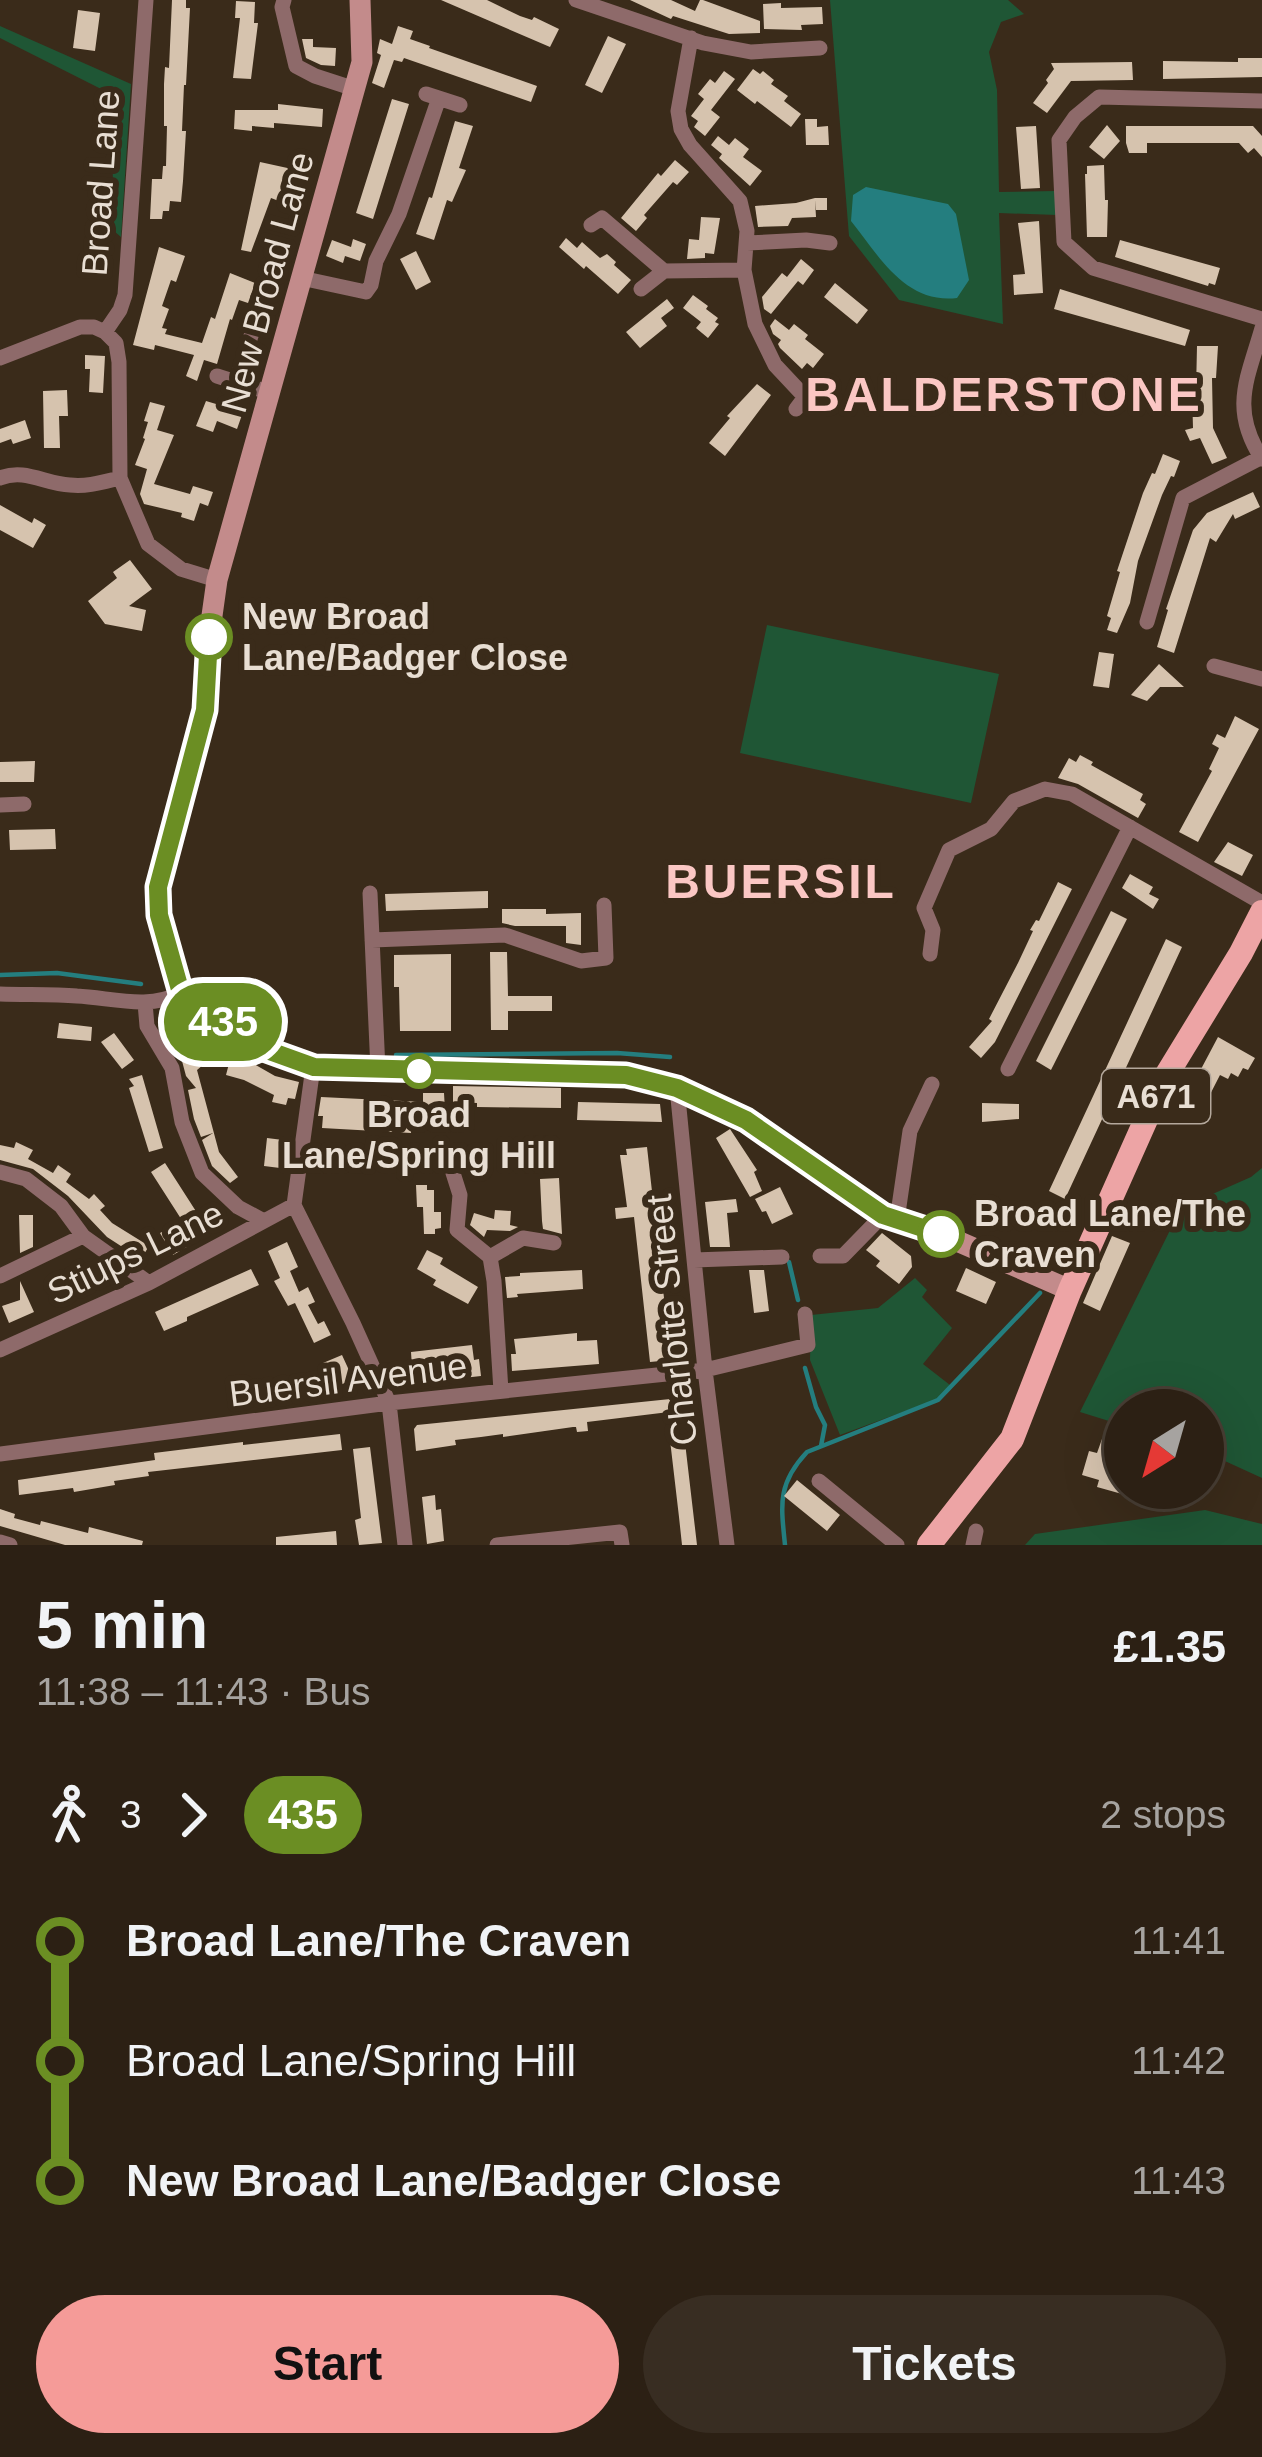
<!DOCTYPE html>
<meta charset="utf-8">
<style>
:root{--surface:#2c2014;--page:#382d22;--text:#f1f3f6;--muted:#a6a3a0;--line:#483e34;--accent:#f59b98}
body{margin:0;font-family:Arial,sans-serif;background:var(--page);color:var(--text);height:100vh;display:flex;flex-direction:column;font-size:45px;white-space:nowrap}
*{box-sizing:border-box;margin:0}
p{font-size:39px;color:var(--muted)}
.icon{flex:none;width:66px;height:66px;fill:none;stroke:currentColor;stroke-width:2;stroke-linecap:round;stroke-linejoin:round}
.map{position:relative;height:1545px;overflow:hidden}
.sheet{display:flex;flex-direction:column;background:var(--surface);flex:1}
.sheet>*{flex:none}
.badge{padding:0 24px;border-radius:39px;font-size:42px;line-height:78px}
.needle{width:78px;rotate:217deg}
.tools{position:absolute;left:1104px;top:1389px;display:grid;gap:24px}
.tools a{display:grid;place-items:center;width:120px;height:120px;border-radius:50%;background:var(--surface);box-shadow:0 12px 48px #0002,0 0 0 3px var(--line);font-size:60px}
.map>.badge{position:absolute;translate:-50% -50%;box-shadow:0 0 0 6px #fff}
.legs{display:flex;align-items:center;gap:18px;height:132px;padding:0 36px;font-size:39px}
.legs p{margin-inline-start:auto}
.head{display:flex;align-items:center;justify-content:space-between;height:204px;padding:0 36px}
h1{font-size:66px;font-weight:800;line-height:90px}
.button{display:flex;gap:24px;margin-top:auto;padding:24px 36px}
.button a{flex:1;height:138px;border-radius:72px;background:var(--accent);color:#111;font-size:48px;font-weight:800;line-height:138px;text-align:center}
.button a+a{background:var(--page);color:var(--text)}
ul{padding:0 36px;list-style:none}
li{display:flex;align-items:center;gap:42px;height:120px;font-size:45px}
li i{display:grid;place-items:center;width:18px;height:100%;margin:0 15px;background:currentColor}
li i::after{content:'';width:30px;height:30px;margin:-15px;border:9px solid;border-radius:50%;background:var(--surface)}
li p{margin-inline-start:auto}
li:first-child i{background:linear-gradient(#0000 50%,currentColor 0)}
li:last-child i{background:linear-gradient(currentColor 50%,#0000 0)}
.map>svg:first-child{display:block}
</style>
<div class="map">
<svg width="1262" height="1545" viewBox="0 0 1262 1545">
<rect width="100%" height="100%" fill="#3a2b1a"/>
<path fill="#1f5635" d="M830,0H1008L1024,14L1001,22L989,52L997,90L999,192L1055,191L1057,215L999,213L1003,324L899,300L849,236Z
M0,26L131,84L121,237L114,231L111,94L0,38Z
M767,625L999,674L971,803L740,753Z
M1262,1168V1478L1203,1451V1410H1125V1426L1080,1412L1181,1208L1251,1177Z
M915,1278L927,1290L922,1297L952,1328L923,1364L950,1385L938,1399L840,1435L810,1360L811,1315L878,1308Z
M1205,1510L1262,1524V1545H1025L1035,1534Z"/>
<path fill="#247e7f" d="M866,187L948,204L956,214L969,280L957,298C905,304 879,256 851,221L853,195Z"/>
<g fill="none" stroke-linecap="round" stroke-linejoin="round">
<path stroke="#247e7f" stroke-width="4.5" d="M0,975L57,973L141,984
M396,1055L617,1053L670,1057
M789,1262L798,1300
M805,1368L816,1407L825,1425L821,1446
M785,1545C781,1505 777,1484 807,1452L938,1400L1040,1293"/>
</g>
<path fill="#d6c3ae" d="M172,0H186V8H190L186,85H184L182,131H186L183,181L181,202L170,201L169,211H163L162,219H150L152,179H162L163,166H166L167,126H164V84L165,67L169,68Z
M441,0H487L520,16L532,20L534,17L559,29L550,47Z
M630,0H671L695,11L700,0H703L760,21V33L729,34L673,16L671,19Z
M236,1L255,2L254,23H258L251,79L233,78L240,18H235Z
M781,3V8L822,7L823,24L801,25L802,30L764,29L763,4Z
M78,10L100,13L95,51L73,48Z
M398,26L413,31L410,39L430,46L429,48L537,86L531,102L404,58L402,62L394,60L384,88L372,83L381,55L377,53L380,39L392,44Z
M608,36L626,44L602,93L585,85Z
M302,39H313V47L336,48L335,66L321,65L306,58Z
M1238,58H1262V77L1163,79V61L1238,62Z
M1132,62L1133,80L1071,81L1047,113L1033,103L1048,83L1046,80L1054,69L1051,63Z
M753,69L760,74L763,71L774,80L771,84L788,96L784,101L801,114L791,127L757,101L755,104L737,90Z
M724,71L735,79L711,110L720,117L705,136L694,127L698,121L691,116L704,99L698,94L710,79L715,83Z
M392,99L409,104L373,219L356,213Z
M278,104L323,109L322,127L274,123V128L252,126V131L234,129L235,110H278Z
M805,119H817V127L828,126L829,145H806Z
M455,121L473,126L459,168L466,170L452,202L447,200L434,240L416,234L429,197L432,198Z
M1107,125L1120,141L1104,159L1089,147Z
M1036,126L1040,188L1021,189L1016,127Z
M1126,126H1253L1262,136V157L1254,148L1248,153L1239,143H1147V153H1129L1126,143Z
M718,136L729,145L735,138L749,149L743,157L762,171L750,186L719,158L722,154L711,145Z
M675,160L689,172L677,185L673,182L644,215L647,218L636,231L621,218L658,173L661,176Z
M260,162L292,169L284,203L271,198L251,252L241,250Z
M1104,165L1105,200H1108L1107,237H1087L1085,174H1087V166Z
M815,198H827V210H816L815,200L816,217L792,218L788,226L758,227L755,206L796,203Z
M701,217L720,218L714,254L705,253V258L687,259L689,239L699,240Z
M1039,221L1043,293L1014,295L1013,275L1025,274L1018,223Z
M566,238L577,248L582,242L600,258L607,254L616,262L614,265L631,280L618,294L586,266L584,269L559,247Z
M353,239L366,244L360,261L345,256L343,263L326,256L332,240L351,247Z
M1120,240L1220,268L1215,285L1209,283L1208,286L1115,257Z
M159,247L185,256L176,282L171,280L162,306L169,309L162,328L167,329L165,334L202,343L211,317L215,319L230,273L255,283L248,303L239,300L232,320L230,319L217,364L204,360L197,381L186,376L194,355L155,345L154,350L133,345Z
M416,251L431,282L416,290L400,259Z
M801,259L814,270L803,285L798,281L771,314L764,309L762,297L782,273L787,277Z
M835,283L868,310L857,324L824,297Z
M1060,289L1190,330L1185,346L1054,309Z
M693,295L708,306L706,309L718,318L715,322L719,324L708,338L696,328L701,322L683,308Z
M667,299L674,308L661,318L667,326L640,348L626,332Z
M775,319L789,330L794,324L808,335L805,339L824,354L813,368L807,363L802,369L780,348L778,344L781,340L773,334L770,326Z
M1197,346H1218L1216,378H1212L1213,428L1227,458L1212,464L1200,438L1190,441L1185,430L1193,428L1192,392H1196Z
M85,355L105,356L103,393L89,392L90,369H85Z
M757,384L771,395L725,456L709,443L730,418L727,416Z
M67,390L68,416H59L60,448H44L43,391Z
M206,401L243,412L237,429L217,421L213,432L196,426Z
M150,402L165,406L157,430L174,435L154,484L190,494L193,486L213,492L208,506L200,503L194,521L181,517L182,513L144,504L140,494L147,469L135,465L145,439L143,438L148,422L144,421Z
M25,420L31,438L13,444L11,439L0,443V429Z
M1163,454L1180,461L1174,477L1171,476L1162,495L1138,561L1130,603L1117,633L1107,630L1111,618L1107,616L1120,572L1117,571L1143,493L1152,473L1155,474Z
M1253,492L1260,507L1235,519L1233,514L1216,542L1210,538L1174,653L1157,647L1168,610L1166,609L1193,530L1207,513Z
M0,505L32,523L34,518L46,525L33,548L0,530Z
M130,560L152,589L129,606L146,610L142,631L105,624L88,601L117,578L113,572Z
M1099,652L1114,654L1109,688L1093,686Z
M1159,664L1184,687H1160L1147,701L1131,695Z
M1235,716L1259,729L1198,842L1179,832L1212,771L1209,769L1219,748L1212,744L1217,734L1225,738Z
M1080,755L1093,762L1091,765L1143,794L1140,800L1146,804L1138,818L1078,784L1058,778L1069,758L1076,762Z
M35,761L34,782H0V762Z
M55,829L56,849L10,850L9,830Z
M1228,842L1253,855L1242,876L1214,862Z
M1130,874L1153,887L1149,894L1159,899L1153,909L1122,888Z
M1058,882L1072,889L995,1042L981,1058L969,1047L992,1021L989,1019L1018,963L1033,931L1030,930L1036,920L1039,921Z
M488,891V908L386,911L385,894Z
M502,909H546V914L581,913V945L566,943V926H515L502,923Z
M1111,911L1127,919L1051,1070L1036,1061Z
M1166,939L1182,947L1065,1199L1049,1191Z
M490,952H507L508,996H552V1011H508V1030H491Z
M451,954V1031H400L399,987H394V955Z
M59,1023L92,1027L91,1041L57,1038Z
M114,1033L134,1060L122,1069L101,1042Z
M1218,1037L1255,1058L1248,1070L1243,1068L1238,1077L1231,1073L1228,1079L1220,1075L1200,1114L1182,1105Z
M199,1047L209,1060L197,1070L219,1152L238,1177L230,1183L212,1166L202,1140L213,1133L201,1137L194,1119L188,1090L196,1088L186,1076L182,1061Z
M231,1056L249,1061L275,1076L299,1082L295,1099L288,1098L286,1105L272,1102L274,1095L244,1080L226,1075Z
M142,1075L163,1148L149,1152L129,1088L134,1086L129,1079Z
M453,1086L561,1088V1108L477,1107V1103L453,1102Z
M423,1093H444L445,1111L412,1112L411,1133L322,1128L323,1116H318L321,1097L423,1102Z
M578,1102L660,1104L662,1122L577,1120Z
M982,1103L1019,1104V1119L982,1122Z
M730,1129L757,1170L754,1172L762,1191L750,1197L716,1138Z
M267,1138L283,1140L280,1168L264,1166Z
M16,1142L33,1150L28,1159L53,1173L58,1165L71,1174L66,1182L89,1199L94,1194L105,1206L100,1210L112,1223L149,1246L141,1259L107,1237L68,1196L33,1169L0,1160V1145L14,1148Z
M647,1147L671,1360L650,1362L634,1217L616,1219L615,1208L627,1207L620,1155H627L626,1149Z
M165,1163L199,1216L185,1225L151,1172Z
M559,1178L561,1216L562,1234L543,1229L542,1221L540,1179Z
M416,1185H427V1190H434V1212H441V1228L435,1229V1234H424L423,1207H417Z
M780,1187L793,1214L772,1224L766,1211L762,1212L755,1199Z
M736,1199L738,1212L727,1213L730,1247H710L705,1202Z
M495,1210L511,1211L510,1225L518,1227L510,1231L487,1230L484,1237L470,1225L474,1213L494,1219Z
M19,1215H33V1247L20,1253Z
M178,1223L190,1245L173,1255L160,1233Z
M882,1233L911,1256L912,1267L899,1284L876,1266L880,1261L866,1250Z
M1112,1236L1130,1243L1100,1311L1083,1303Z
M287,1242L298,1267L290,1271L299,1292L308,1287L315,1302L308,1305L318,1324L324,1321L331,1335L314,1343L295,1303L288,1306L274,1281L280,1278L268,1251Z
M427,1250L443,1258L440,1264L478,1287L468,1304L433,1285L436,1280L417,1269Z
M966,1268L996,1282L986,1304L956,1291Z
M251,1269L259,1285L187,1317V1321L164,1331L155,1312Z
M582,1270L583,1289L517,1294L518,1297L507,1298L505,1277L520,1276V1273Z
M749,1270H764L769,1311L754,1313Z
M20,1281L34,1312L9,1323L2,1306L20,1300Z
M577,1333V1341L597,1340L599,1364L512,1371L511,1354H516L514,1339Z
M472,1345L474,1360L479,1359L481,1376L409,1384L407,1367H412L411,1352Z
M342,1355L353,1379L334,1388L323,1363Z
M680,1398L682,1418L670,1419L669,1412L587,1422L588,1431L577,1432L576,1427H573L503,1437V1434L481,1437L455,1440L456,1445L416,1451L414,1429L417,1425Z
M340,1434L342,1450L148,1472L149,1476L114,1481L115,1485L74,1492L73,1488L19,1495L18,1480L155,1460L154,1453L243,1442V1445Z
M685,1438L686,1451L697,1545H682L679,1517L670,1440Z
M1102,1439L1122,1445L1113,1475L1125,1479L1122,1494L1097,1487L1099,1480L1082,1475L1089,1451L1097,1453Z
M370,1447L382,1543L359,1545L355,1520L361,1518L353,1449Z
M797,1480L840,1515L827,1531L784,1496Z
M435,1495L436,1510L441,1509L444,1541L427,1544L422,1497Z
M0,1509L15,1514L14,1518L40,1525L41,1521L88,1533L89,1527L143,1541L142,1545H65L0,1526Z
M336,1531L337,1545H276V1537Z"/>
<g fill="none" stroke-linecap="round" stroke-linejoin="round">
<path stroke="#8e6a6a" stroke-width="15" d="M146,0L125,295L120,310L105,332L116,343L119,362L120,478L148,544L181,569L217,580
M284,0L282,7L296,66L315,76L355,89
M576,0L703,43L751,52L820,48
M691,38L678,111L681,129L690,145L740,201L747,231L744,270L755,324L775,365L805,397L796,409
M426,94L460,105
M1262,101L1099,97L1075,117L1059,140L1064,242L1093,268L1262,319
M591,225L602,218L664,271L744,270
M747,243L806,240L830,243
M301,278L366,292L371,285L376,261L399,214L439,98
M641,289L664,271
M1262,328C1247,380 1230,409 1262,459
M0,358L80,327H94L105,332
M217,376L271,393
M236,382L263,299
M0,478C25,468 45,484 70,485C87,487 103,482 120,478
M1147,622L1183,498L1260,458
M1214,666L1262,679
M0,805L24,804
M370,893L378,1070
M372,940L505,935L581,961L606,958L604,905
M930,954L933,930L924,908L949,850L991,829L1014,801L1045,789L1072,794L1262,903
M0,994C26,995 52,994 77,996C113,998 148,1010 181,993
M145,1003L147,1026L172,1068L182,1122L202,1173L238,1207L264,1221
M313,1067L294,1205L353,1323L389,1403L405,1545
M1008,1069L1130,827
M677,1088L705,1370L727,1545
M0,1172L26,1179L61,1206L83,1236L149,1283
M453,1173L460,1195L457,1230L490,1257L494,1281L501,1391
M897,1220L910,1131L932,1084
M820,1256H843L883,1215
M490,1257L523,1238L554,1243
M694,1260L782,1257
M0,1276L83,1236
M0,1350L149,1283L294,1205
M0,1454L389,1403L705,1370L808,1345L805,1314
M819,1481L897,1545
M0,1542L10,1545
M497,1545L620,1532L622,1545
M973,1545L976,1531"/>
<path stroke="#c38b8b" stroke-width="21" d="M360,0L362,62L217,580L209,637L205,710L158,887L159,915L181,993L204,1006L250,1044L313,1067L626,1075L677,1088L746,1120L883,1215L941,1234L1070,1290"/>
<path stroke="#eda4a5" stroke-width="24" d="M929,1545L1012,1439L1070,1290L1164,1079L1241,953L1262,912"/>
</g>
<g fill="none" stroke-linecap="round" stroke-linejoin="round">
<defs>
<path id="line-1" d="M209,637L205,710L158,887L159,915L181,993L204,1006L250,1044L314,1067L626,1075L677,1088L746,1120L883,1215L941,1234"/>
</defs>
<use href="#line-1" stroke="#fff" stroke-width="27"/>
<use href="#line-1" stroke="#6b8e23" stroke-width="18"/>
</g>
<g fill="#fff" stroke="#6b8e23" stroke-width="6">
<circle cx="209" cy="637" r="21"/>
<circle cx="419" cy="1071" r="15"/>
<circle cx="941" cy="1234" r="21"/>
</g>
<g text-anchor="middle" stroke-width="12" stroke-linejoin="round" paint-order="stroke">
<rect fill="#3a2b1a" stroke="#b4a89c" stroke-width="3" x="1102" y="1069" width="108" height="54" rx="9"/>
<g font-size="33" font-weight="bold" fill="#e8ded3">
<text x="1156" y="1108">A671</text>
</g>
<g font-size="36" fill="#e8ded3" stroke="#3a2b1a">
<text transform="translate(100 183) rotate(-86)" y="13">Broad Lane</text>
<text transform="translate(267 282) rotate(-75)" y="13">New Broad Lane</text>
<text transform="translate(135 1252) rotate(-26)" y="13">Stiups Lane</text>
<text transform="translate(671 1320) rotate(-96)" y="13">Charlotte Street</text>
<text transform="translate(348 1379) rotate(-7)" y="13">Buersil Avenue</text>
</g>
<g font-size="36" font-weight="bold" fill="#e8ded3" stroke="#3a2b1a" text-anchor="start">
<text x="242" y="629">New Broad<tspan x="242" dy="41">Lane/Badger Close</tspan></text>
<text x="419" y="1127" text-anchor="middle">Broad<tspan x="419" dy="41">Lane/Spring Hill</tspan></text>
<text x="974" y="1226">Broad Lane/The<tspan x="974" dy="41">Craven</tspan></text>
</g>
<g font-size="48" font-weight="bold" letter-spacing="3" fill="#fbc7c4" stroke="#3a2b1a">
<text x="1004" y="411">BALDERSTONE</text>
<text x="781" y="898">BUERSIL</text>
</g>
</g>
</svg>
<div class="tools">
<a><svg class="needle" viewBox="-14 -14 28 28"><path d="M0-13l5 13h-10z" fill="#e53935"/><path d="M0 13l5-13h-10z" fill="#a6a3a0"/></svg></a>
</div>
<b class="badge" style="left:223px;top:1022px;background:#6b8e23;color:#fff">435</b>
</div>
<section class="sheet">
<div class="head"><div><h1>5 min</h1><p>11:38 – 11:43 · Bus</p></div><b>£1.35</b></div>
<div class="legs"><svg class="icon" aria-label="walk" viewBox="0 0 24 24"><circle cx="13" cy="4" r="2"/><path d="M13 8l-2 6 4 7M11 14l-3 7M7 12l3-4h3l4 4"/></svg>3<svg class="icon" aria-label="forward" viewBox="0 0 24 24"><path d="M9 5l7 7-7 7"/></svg><b class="badge" style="background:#6b8e23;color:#fff">435</b><p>2 stops</p></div>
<ul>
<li><i style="color:#6b8e23"></i><b>Broad Lane/The Craven</b><p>11:41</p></li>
<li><i style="color:#6b8e23"></i><span>Broad Lane/Spring Hill</span><p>11:42</p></li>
<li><i style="color:#6b8e23"></i><b>New Broad Lane/Badger Close</b><p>11:43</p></li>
</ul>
<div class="button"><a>Start</a><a>Tickets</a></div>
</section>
